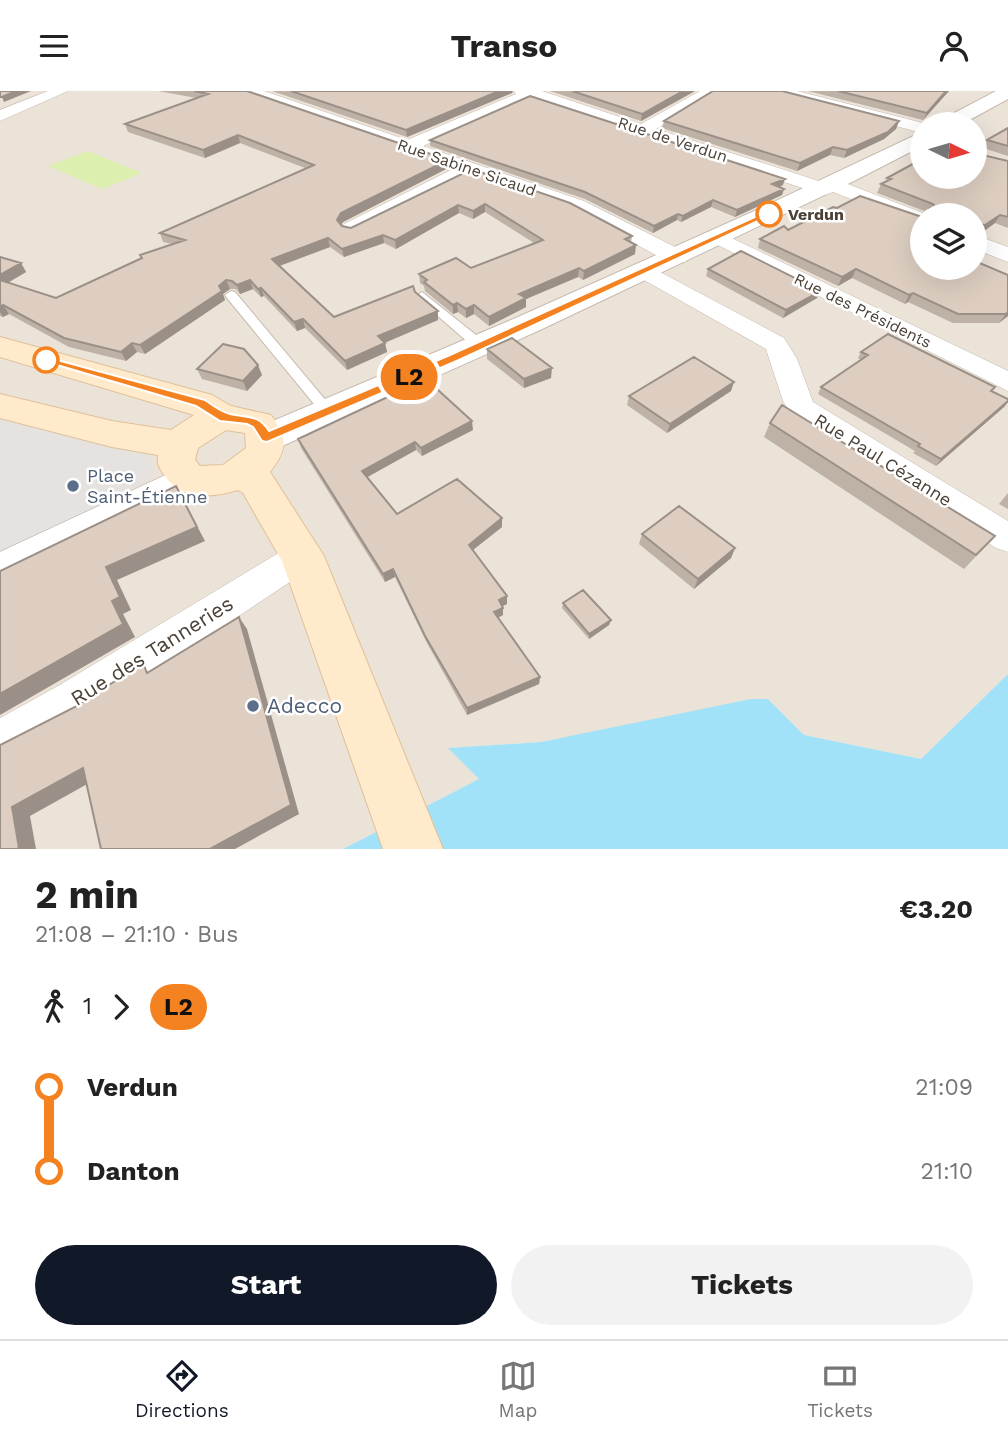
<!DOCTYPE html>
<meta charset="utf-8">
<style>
:root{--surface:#fff;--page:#f2f2f2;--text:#222;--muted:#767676;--line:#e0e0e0;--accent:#111827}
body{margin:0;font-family:"Work Sans",sans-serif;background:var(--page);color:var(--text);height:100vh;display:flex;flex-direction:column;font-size:26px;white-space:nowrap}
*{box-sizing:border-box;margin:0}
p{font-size:23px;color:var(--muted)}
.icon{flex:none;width:38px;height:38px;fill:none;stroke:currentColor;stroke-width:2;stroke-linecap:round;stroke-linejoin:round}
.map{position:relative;height:758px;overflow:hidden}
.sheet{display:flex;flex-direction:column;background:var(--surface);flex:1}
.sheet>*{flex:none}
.badge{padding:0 14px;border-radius:23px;font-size:24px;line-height:46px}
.needle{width:46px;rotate:95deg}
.controls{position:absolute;left:910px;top:21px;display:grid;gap:14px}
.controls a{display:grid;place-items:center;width:77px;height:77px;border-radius:50%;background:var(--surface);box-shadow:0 7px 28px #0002;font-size:35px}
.map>.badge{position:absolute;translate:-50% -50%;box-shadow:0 0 0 4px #fff}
.legs{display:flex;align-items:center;gap:10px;height:77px;padding:0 35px;font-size:23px}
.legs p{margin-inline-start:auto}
.summary{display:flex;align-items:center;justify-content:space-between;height:119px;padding:0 35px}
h1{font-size:38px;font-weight:700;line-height:52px}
.cta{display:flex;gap:14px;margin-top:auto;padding:14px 35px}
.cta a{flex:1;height:80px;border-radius:42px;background:var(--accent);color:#fff;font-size:28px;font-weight:700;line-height:80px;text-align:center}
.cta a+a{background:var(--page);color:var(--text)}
ul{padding:0 35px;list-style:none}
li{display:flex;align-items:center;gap:24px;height:84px;font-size:26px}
li i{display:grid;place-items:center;width:10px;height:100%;margin:0 9px;background:currentColor}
li i::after{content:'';width:18px;height:18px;margin:-9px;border:5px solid;border-radius:50%;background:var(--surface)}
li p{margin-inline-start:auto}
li:first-child i{background:linear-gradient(#0000 50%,currentColor 0)}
li:last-child i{background:linear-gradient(currentColor 50%,#0000 0)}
header{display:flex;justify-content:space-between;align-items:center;height:91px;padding:0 35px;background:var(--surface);font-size:32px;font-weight:700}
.dock{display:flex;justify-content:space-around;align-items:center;height:98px;border-top:2px solid var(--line);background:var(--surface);font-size:19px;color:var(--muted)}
.dock a{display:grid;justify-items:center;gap:4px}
.dock .current{color:var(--accent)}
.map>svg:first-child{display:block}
</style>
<header><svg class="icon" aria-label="menu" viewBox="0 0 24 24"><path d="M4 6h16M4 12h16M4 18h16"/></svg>Transo<svg class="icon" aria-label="person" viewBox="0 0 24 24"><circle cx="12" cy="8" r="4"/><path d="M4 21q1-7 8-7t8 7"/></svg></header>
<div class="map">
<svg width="1008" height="758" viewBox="0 0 1008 758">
<rect width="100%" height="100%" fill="#f7f1ea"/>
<path fill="#ebe2d8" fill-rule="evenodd" d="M0,0H1008V583L921,668L804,644L768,608L541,651L449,657L479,688L343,758H0ZM922,33H975V86H922ZM922,124H975V177H922Z"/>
<path fill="#dcefaf" d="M88,60L142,82L102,98L48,75Z"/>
<path fill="#e5e2df" d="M0,327L143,359L154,374L151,386L140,404L0,470Z"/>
<path fill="#a1e2f9" d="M1008,583V758H343L479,688L448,657L541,651L751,608H768L804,644L921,668Z"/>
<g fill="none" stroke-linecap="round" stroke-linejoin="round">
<defs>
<path id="service" d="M231,200L235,201L333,318L335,321L333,324H323L227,207L225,204Z
M422,201L486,252V258H476L418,208L416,205Z"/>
<path id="minor" d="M48,0H68L0,30V19Z
M243,0H264L407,49L516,3L514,0H542L641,33L700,0H718L656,38L825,92L833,88L840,90L928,124H922V135L915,133L833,101L825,104L818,102L530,8L423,55L584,110L685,161L688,166L685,171H669L570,118L472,83L351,143L344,141L341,137L344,133L455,77L245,3Z
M773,0H797L927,33H922V42L775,3Z
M717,140L1008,280V300L710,150L706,146L710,142Z
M975,144L1008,156V171L975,158Z
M645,173L784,247L797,268L813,311L1008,430V461L996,457L792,325L783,310L766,258L637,185L634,180L637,175Z
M187,374L198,378L203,386L198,394L0,493V461Z
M302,450L314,455L320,465L314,475L88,625L0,673V627L58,595L290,455Z"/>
<path id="tertiary" d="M996,0H1008V8L962,33H938L941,29Z
M922,41V55L854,90L540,239L280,356L267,360L254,356L249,347L254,338L518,226L761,117Z"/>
<path id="secondary" d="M0,246L212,304L231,315L271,324C288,348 288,357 270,381L324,465L443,758H383L282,470L243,402L238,399C212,407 181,409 165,385C159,377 157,373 158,364L112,356L0,327V303L112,330L171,339L194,324L0,266ZM226,339L245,342L246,357L223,374L200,375L195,369L198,357Z"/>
</defs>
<use href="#service" stroke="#c7baae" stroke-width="2"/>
<use href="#minor" stroke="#c7baae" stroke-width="1"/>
<use href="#tertiary" stroke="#c7baae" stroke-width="2"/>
<use href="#secondary" stroke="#dfc197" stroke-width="2"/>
<use href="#service" fill="#fff" fill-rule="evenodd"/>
<use href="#minor" fill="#fff" fill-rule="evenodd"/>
<use href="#tertiary" fill="#fff" fill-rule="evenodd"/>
<use href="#secondary" fill="#ffebcc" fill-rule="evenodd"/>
</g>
<path fill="#beb1a6" d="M158,0H247L448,69V77L343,131L341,134L342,135L351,137L472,78L632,145L631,151L635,163L583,189L578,186L526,208V216L489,235L474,223L466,227L458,221L453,223L425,200L424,195L420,192L419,183L471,177L534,152L485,121L473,128L459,122L396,158L384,152L344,166L330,156L279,175L334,226L415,201L438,220V229L385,252L387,261L347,279L305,237L297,240L264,205L261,206L253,198L240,203L236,198H230L223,203L225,209L145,263L137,261L126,270L69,256L9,223L3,226L0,225V166L21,172L26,181L8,192L56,207L141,167L140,164L172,153L163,151L160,142L305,77L240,52L205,67L128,41L125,33L196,7Z
M272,0H513L512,2L407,46Z
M550,0H695L641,30Z
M808,0H949L923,29Z
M664,30H899L896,38L884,48L844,67L830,64L797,80L662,37Z
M1008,37V65L983,57L987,49Z
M430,49L783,94L779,96L784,98L782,104L735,126L711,116L681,131L677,129L653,142L585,108L430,55Z
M978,63L1008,70V137L995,132L980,143L976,142L975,144V124H926L927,121L877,102L881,93L886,91L887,87Z
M788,139L922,177L1008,184V225L999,232H953L908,211L905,213L852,187L838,195L758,157L760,148Z
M708,178L821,200L817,207L783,227L706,185Z
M487,258L551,287L524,297L487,268Z
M861,261L992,300L1008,311L1004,316L936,375L913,362L915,360L818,303L821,296L861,269L858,267Z
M197,278L262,284L247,300L202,288Z
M731,300L667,342L627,314L629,305Z
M770,332L995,445L964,478L764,346Z
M473,339L422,365L416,359L367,386L397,423L502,436L473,459L507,513L502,515L503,517V524L498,527L540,586L539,593L467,624L427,552L395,486L385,491L301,357L298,348Z
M1008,402V418L999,413Z
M642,443L735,457L731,467L694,498L639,453Z
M563,512L611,529L609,534L589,548L562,517Z"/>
<path fill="#9b9087" d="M16,0H31L4,11L2,6Z
M499,0H513L512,2L407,46L406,39Z
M683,0H695L641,30L642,23Z
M946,0H949L923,29L927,22Z
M899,30L896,38L884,48L844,67L847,59Z
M238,44L240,52L205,67L203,59Z
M833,56L830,64L797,80L800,72Z
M448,69V77L343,131L338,137L337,129L341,122Z
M785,88L783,94L771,100L772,93Z
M784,98L782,104L735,126L737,119Z
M713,109L711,116L681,131L683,125Z
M485,113V121L473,128V120Z
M458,114L459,122L396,158L395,149Z
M678,123L677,129L653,142L654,135Z
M1000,124L995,132L980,143L985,134Z
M383,144L384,152L344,166L342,158Z
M328,147L330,156L274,177L272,168Z
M636,154L635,163L583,189L584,180Z
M21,172L26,181L0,196V184Z
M579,177L578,186L526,208V216L489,235V226L519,203Z
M856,178L852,187L838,195L842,186Z
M226,189L230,198L223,203L225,209L145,263L140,254Z
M250,189L253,198L240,203L237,194Z
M261,197L264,205L261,206L258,198Z
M821,200L817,207L783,227L786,219Z
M913,202L908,211L905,213L909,204Z
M457,212L458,221L453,223V214Z
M3,214L9,223L3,226L0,221V216Z
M474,214V223L466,227V218Z
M438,220V229L379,254L378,245Z
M1008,221V225L999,232L1006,223Z
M303,228L305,237L297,240L294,231Z
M132,252L137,261L126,270L121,261Z
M385,252L387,261L347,279L345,270Z
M258,274L262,284L247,300L243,290Z
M552,277L551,287L524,297V288Z
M734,291L731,300L667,342L670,333Z
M1008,311L1004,316L936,375L941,368Z
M472,330L473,339L422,365L421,357Z
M415,351L416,359L364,388L362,380Z
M176,395L205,450L117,489L131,519L123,523L135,546L0,624V603L112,510L106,476Z
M502,427V436L469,462V454Z
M735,457L731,467L694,498L698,488Z
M393,478L395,486L385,491L383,483Z
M507,505V513L499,517V509Z
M503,517V524L495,528L494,521Z
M239,526L247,538L299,723L235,758H210Z
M611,529L609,534L589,548V543Z
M540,586L539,593L467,624V617Z
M83,677L98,687L30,725L36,758H17L12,716Z"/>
<path fill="#ddcec1" stroke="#9b9087" stroke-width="2" d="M0,0H16L2,6H0Z
M194,0H247L448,69L341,122L337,129L342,135L351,137L472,78L570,112L632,145L625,148L636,154L584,180L579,177L519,203L526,207L489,226L474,214L466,218L457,212L453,214L424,191L427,189L419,183L456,167L471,177L543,149L485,113L473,120L458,114L395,149L383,144L342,158L328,147L272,168L334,226L413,195L415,201L438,220L378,245L385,252L345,270L303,228L294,231L261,197L258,198L250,189L237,194L232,190L226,189L219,195L222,200L140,254L132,252L121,261L64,247L3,214L0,216V189L56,207L142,167L140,164L185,149L160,142L314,74L238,44L203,59L125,33L208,3Z
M291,0H499L406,39Z
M572,0H683L642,23Z
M713,0H782L899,30L888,41L847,59L833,56L800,72L664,30Z
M838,0H946L927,22Z
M530,5L785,88L772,93L784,98L737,119L713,109L683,125L678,123L654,135L585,101L430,49Z
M1008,37V55L987,49Z
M976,55L978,63L1008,70V126L1000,124L985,134L978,133L977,139L975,141V124H928L929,118L935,116L933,113L881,93L891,88L887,87L922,68V86H975V56Z
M860,105L922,126V177H975V170L1008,184V221L1006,223H958L913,202L909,204L856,178L842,186L760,148L784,135L788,139L833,116L837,117Z
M741,160L821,200L786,219L708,178Z
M0,166L21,172L0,184Z
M888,243L995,296L991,300L1008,308V310L941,368L918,355L920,353L821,296L868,264L861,261Z
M512,247L552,277L524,288L487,258Z
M223,253L244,258L258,274L243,290L197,278Z
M694,266L734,291L670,333L629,305Z
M426,288L472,330L421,357L415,351L362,380L397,423L457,388L502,427L469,454L507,505L499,509L503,517L494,521L540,586L467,617L425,545L393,478L383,483L298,348Z
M782,314L995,445L976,464L770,332Z
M176,395L197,436L106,476L120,506L112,510L123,533L0,603V480Z
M679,415L735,457L698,488L642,443Z
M583,499L611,529L589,543L563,512Z
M239,526L291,714L210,758H101L83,677L12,716L19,757L17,758H0V654L75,616L143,572L147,582Z"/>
<path fill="#f58220" stroke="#fff" stroke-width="2" d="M766,121L773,123L459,269L267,351L262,350L253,336L247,333L220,330L196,315L40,269L46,266L205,309C212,314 221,321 230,323C248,327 258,323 269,340L450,264Z"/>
<g fill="#fff" stroke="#f58220" stroke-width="3.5">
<circle cx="769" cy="123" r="12"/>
<circle cx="46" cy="269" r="12"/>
</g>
<g fill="#5c6f8a" stroke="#fff" stroke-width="2.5">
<circle cx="73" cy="395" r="7"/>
<circle cx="253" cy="615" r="7"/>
</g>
<g text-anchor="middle" stroke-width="5" stroke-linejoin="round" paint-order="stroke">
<g font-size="16" fill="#4c4137" stroke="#fff">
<text transform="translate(673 48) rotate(18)" y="6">Rue de Verdun</text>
<text transform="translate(467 76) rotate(19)" y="6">Rue Sabine Sicaud</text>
<text transform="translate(863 219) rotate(26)" y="6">Rue des Présidents</text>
</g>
<g font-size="16" font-weight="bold" fill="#4c4137" stroke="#fff" text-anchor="start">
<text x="788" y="129">Verdun</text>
</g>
<g font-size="18" fill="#4c4137" stroke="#fff">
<text transform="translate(883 369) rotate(32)" y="6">Rue Paul Cézanne</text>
</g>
<g font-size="18" fill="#4e5e75" stroke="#fff" text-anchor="start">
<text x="87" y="391">Place<tspan x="87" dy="21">Saint-Étienne</tspan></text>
</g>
<g font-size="21" fill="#4c4137" stroke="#fff">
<text transform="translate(152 560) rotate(-32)" y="7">Rue des Tanneries</text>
</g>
<g font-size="21" fill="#4e5e75" stroke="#fff" text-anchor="start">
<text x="267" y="622">Adecco</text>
</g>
</g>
</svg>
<div class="controls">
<a><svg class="needle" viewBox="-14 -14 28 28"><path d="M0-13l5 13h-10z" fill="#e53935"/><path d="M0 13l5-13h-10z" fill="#767676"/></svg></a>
<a><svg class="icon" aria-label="layers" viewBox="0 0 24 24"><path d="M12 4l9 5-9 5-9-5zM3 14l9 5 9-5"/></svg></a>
</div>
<b class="badge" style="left:409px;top:286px;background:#f58220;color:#111">L2</b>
</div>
<section class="sheet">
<div class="summary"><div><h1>2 min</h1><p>21:08 – 21:10 · Bus</p></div><b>€3.20</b></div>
<div class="legs"><svg class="icon" aria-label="walk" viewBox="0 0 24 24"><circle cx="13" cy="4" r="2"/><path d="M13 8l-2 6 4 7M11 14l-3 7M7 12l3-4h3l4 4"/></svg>1<svg class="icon" aria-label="forward" viewBox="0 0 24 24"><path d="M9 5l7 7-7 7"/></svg><b class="badge" style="background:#f58220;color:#111">L2</b></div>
<ul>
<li><i style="color:#f58220"></i><b>Verdun</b><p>21:09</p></li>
<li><i style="color:#f58220"></i><b>Danton</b><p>21:10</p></li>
</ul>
<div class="cta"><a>Start</a><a>Tickets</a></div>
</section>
<nav class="dock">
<a class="current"><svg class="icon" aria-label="directions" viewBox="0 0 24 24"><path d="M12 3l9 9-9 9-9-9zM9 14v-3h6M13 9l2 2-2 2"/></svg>Directions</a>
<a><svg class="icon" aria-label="map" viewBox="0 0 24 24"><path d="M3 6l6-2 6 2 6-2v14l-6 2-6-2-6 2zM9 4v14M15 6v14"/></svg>Map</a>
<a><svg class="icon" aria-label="tickets" viewBox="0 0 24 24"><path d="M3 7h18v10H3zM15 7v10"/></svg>Tickets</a>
</nav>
